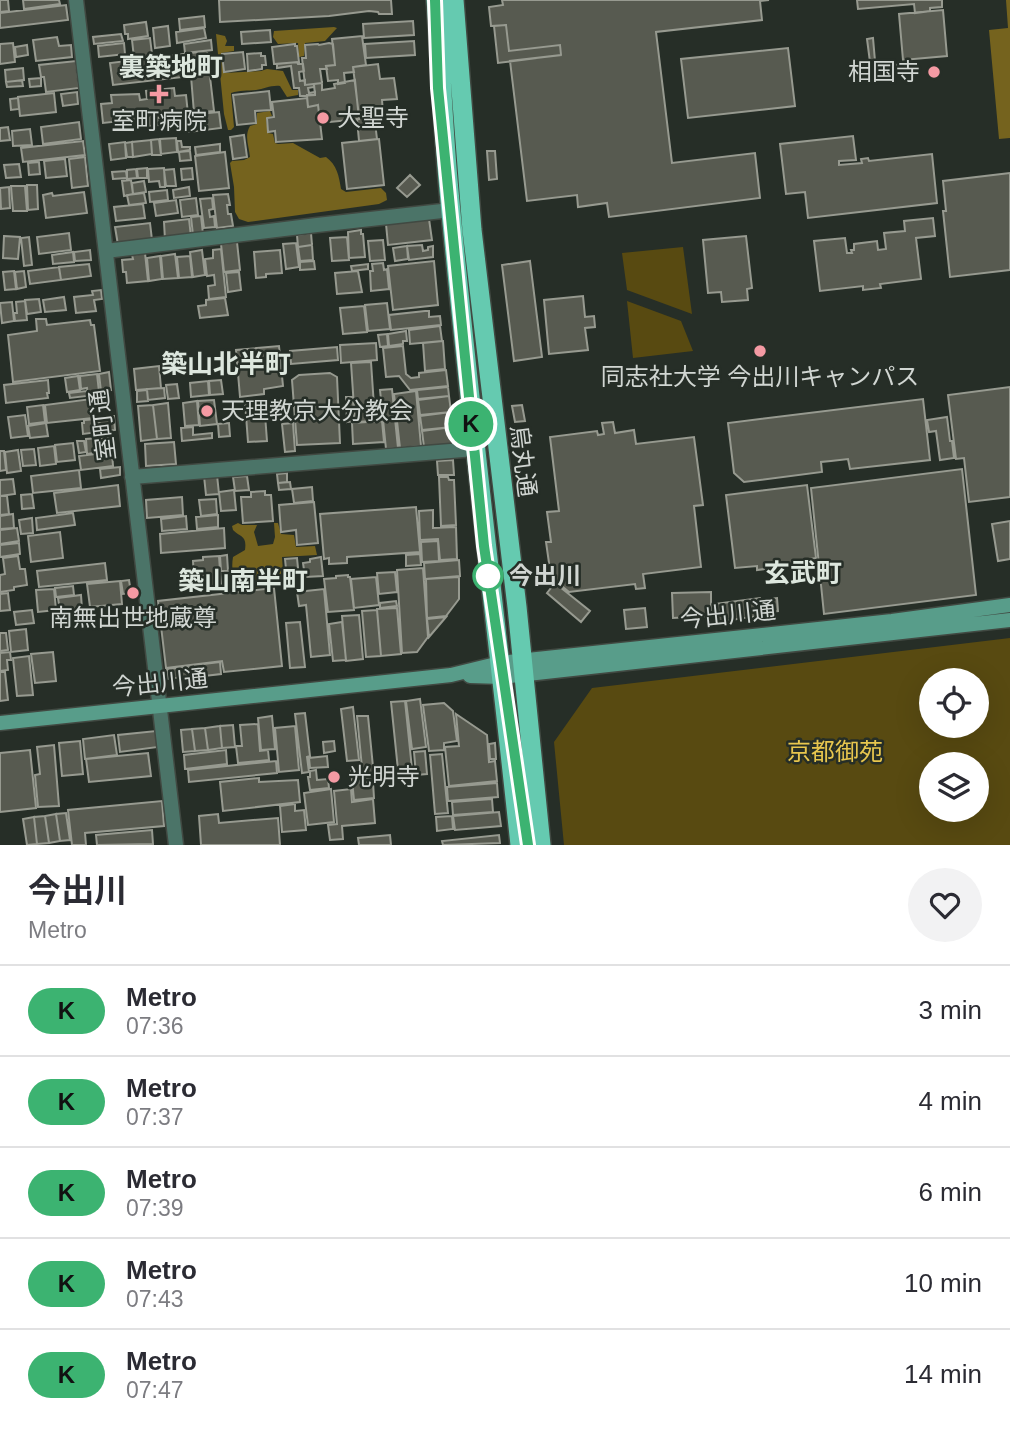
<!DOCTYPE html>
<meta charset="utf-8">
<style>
:root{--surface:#fff;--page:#f2f2f3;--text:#2b2b33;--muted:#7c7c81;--line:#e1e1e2}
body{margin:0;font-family:Helvetica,"Noto Sans JP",sans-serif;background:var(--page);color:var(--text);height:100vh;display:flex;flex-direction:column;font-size:26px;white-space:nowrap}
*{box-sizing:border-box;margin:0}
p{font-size:23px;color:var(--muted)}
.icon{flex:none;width:38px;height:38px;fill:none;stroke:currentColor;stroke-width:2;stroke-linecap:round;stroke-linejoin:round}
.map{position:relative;height:845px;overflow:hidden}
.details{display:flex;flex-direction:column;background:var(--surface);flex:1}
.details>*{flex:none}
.badge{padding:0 14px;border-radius:23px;font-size:24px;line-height:46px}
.controls{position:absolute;left:919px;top:668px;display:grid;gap:14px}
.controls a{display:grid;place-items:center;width:70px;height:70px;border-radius:50%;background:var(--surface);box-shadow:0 7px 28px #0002;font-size:35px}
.map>.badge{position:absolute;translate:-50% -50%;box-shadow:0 0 0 4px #fff}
.round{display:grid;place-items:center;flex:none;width:74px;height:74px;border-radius:37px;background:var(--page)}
.headline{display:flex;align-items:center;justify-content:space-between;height:119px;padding:0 28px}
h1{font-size:33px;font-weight:700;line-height:52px}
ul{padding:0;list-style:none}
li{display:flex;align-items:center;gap:21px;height:91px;padding:0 28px;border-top:2px solid var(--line)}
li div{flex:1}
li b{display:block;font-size:26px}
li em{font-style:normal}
li .badge{min-width:77px;font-weight:700;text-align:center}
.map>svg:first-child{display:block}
</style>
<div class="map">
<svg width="1010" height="845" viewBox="0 0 1010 845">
<rect width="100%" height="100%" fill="#262e27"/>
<path fill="#584a11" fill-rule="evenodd" d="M683,247L692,314L627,290L622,253Z
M627,301L681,321L693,351L633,358Z
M1010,638V845H564L554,742L592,688ZM931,681H976V726H931ZM931,765H976V810H931Z"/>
<path fill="#75631e" d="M1006,0H1010V138L999,139L989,30L1008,28Z
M334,27L337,28L325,41L305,43L304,56L299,57L298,43L278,44L273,37L274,31Z
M216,34L225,36L227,41L225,46H234V51L221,53L224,73L261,71L267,69L283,71L292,90H298V95L287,97L280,86C271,85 264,89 256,90C247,91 240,90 231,93L234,127L231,130H228L224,114Z
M270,111L272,116L266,118L268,133L273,134L275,143L278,144L293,143L320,158L326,157C337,165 339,176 341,189L346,192L381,188L386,193L387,200L379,204L248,222L239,219L235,212L234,187L230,163L232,161L244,160L250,157C249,146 244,136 250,126L257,124V113Z
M238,523L242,525H257L254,532L258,546L273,544L275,537L274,523H278L281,534L294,535L296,547L315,546L317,555L282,557L284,585L240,589C233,579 231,569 233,557L245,550C247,535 241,538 233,530L232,526Z"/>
<path fill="#575a50" stroke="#979a90" stroke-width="2" d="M0,0H8L9,11L0,12Z
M23,0H59L60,4L24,9Z
M219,0H391L392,14H379L378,12L369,11L329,16L220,22Z
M502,0H769L760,1L762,20L656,32L672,163L755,153L760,198L609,217L607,203L578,207L577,195L527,201L510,61L561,55L560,45L509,51L506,25L491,26L489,7L503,5Z
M857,0H942V7L930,8V11L915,13L914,4L858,9Z
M66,5L68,20L0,28V13Z
M943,10L947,56L903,60L899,14Z
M204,16L205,27L180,30L179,19Z
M413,21L414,35L364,38L363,24Z
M146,22L148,36L128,39V34H125L124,25Z
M506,25L509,51L560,45L561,55L498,63L494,26Z
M168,26L170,46L155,48L153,28Z
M204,28L206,38L177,43L176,32Z
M270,30L271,42L242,44L241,32Z
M121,34L123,41L94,44L93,37Z
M362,36L366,65L353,67L354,72L344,73L345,83L338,84V80L328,81L326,66L335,65L332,39Z
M57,37L59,46L71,45L72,57L36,61L33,40Z
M150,38L152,54H150V56L134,58L132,40Z
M873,38L875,61L870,62L867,39Z
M211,40L212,50L185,53L184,44Z
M414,41L415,55L366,58L365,44Z
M13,43L15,62L0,64V44Z
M124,43L125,54L99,57L98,46Z
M329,43L333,44L335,65L326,66L327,69H320L322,83L305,85L302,58H306L305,45L318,44L319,45Z
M295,44V46H297L299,62L274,64L272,47Z
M27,45L28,55L16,57L15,47Z
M788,48L795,106L688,118L681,59Z
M207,51L214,111L194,113L191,76L113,85L110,63Z
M243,52L245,69L224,72L222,54Z
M261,53V56H265L266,65H262V69L248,71L247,54Z
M76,61L79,88L46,92L44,77H41L39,65Z
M297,62L298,64H303L304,71L299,72L300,81L305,80V85L314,84V87L308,88L309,93L315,92V95L300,96L299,88H294L291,66L277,68V64Z
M378,64L380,79L394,78L397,99L382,100L383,113L359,116L353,67Z
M896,65L897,73L876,75L875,68Z
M23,68L24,80L6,82L5,70Z
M41,78V86L30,87L29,79Z
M22,80L23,86L7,87L6,82Z
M355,80L359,119L320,123L318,105L308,107L307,95H315L314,84L322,83V90L335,88L334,84Z
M174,88L175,96L186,95L188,114L187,115L219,112L221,128L189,132L188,124L175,125L174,116L157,118L158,125L149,126V118L103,123L101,104L112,103L111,95L139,94L140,100L147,99L146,91Z
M269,91L271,110L255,111L256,123L237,125L233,95Z
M77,92L78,104L63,106L61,94Z
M54,93L56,112L20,116L18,97Z
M18,98L19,109L11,110L10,99Z
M307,98L308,107L318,105L322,139L276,142L275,131L268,132L267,118L274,117L272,102Z
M374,114L377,139L359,141L357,119H359V116Z
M79,122L81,139L43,144L41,127Z
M8,127L10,140L0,141V128Z
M30,129L32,145L13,146L12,131Z
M244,135L247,157L233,159L230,137Z
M853,136L856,160L839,161V165L862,163L861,159L868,158L869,161L932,154L937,203L808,218L805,192L786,194L780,144Z
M176,138L177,152L161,154L160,139Z
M159,139L161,155H152L151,140Z
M379,139L384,185L347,189L342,143Z
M151,140L152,154L133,157L132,142Z
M83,141L85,155L23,162L21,148Z
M177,141H181L182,147H190V150L178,152Z
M125,142L126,158L111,160L109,144Z
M132,142L133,157H127L125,143Z
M220,144V152L196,155L195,147Z
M190,151L191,160L180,161L179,152Z
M487,151H495L497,179L489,180Z
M225,152L229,188L199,191L195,156Z
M85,157L88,186L72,188L69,159Z
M65,159L67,176L46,178L44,161Z
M39,162L40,174L29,175L28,163Z
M19,164L21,177L6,178L4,165Z
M147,168V178H138L137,169Z
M164,168L165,187H160L159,181L149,182L148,169Z
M192,168L193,179L182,180L181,169Z
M136,169L137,178L127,179V170Z
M174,169L176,186H166L164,170Z
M126,171L127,178L113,179L112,172Z
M1010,173V270L950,277L943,211H946L943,181Z
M410,175L420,185L407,197L397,188Z
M131,180L133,194L124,196L122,181Z
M144,181L146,192L133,194L132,183Z
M27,185H37L38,209L28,210Z
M11,186H25L27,211H13Z
M9,187L10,208L1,209L0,188Z
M189,187L190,196L174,198L173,190Z
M167,190L168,200L150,202L149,192Z
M84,192L87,213L46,218L43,195L52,193L53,196Z
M144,193L146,203L129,205L127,195Z
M228,194L230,205H227L228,214H231L233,226L217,228L213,195Z
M196,198L198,215L182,217L180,200Z
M212,198L213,209L209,210L210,217L214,216L215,227L204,228L200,199Z
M176,200L178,213L156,216L154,203Z
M143,204L145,218L116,221L114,207Z
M201,216L203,234L193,235L191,217Z
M933,218L935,236L916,238L921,279L880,284L881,288L863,290V286L820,291L814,241L845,238L847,253H852L851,250H854V244L877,241L878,250L886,249L884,233L905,231L904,221Z
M189,219L191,237L165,240L164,222Z
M429,219L432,240L388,245L386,224Z
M150,223L152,240L118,245L115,227Z
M361,230V234H363L365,257L349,258L348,232Z
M69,233L71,250L39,254L37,237Z
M311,233L312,245L298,247L297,235Z
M4,236L20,237L18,259L3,258Z
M746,236L752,288L747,289L748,300L722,302L721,292L708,293L703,240Z
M29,237L32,265L24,266L21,238Z
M347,237L349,260L332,261L330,238Z
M383,240L385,260L370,261L368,241Z
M237,242L240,270L224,272L221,244Z
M296,243L299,267L286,269L283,244Z
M312,245L313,260L300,261L298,247Z
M422,245L423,251L428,250V247L433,246V257L409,260L407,246Z
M407,246L408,259L395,261L393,248Z
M221,249L226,297L209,299L208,286L215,285L214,275L207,276L205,259L213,258V250Z
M90,250L91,260L75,261L74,252Z
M202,250L205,275L193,277L190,252Z
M280,250L282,273L266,274V277L256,278L254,252Z
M73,252L74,262L53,264L52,255Z
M145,253L148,281L127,283L126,272H123L122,260L133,259L132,255Z
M175,254L178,278L163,279L161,256Z
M160,256L162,279L149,281L147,258Z
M190,256L192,277L179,278L177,257Z
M314,261L315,269L300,270V262Z
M434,261L438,305L393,310L388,266Z
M530,261L542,357L514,361L502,265Z
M383,263L384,270L387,269L389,289L371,291L370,271H373L372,264Z
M89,264L91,276L61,280L59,267Z
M368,264V269L352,271L351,266Z
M59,267L61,280L30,284L28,271Z
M14,271L16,289L5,290L3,272Z
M24,271L26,287L17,289L15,272Z
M358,271L362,292L337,294L335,273Z
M239,272L241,290L228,292L226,273Z
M101,290L102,299L94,300L96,311L76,313L74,297L93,295L92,291Z
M583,296L585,317L594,316L595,327L585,328L588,350L549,354L544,300Z
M64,297L66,310L45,312L43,300Z
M225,298L228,315L200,318L198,306L206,305V300Z
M39,299L41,312L27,314L25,300Z
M25,301L27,320L15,321L14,313H17L16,302Z
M12,302L14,321L2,323L0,303Z
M387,303L390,329L368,331L365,305Z
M364,306L367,332L343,334L340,308Z
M425,311H429V317L440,316L441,325L391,330L389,315Z
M36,319H46L47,325L90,320L91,325H94L100,371L13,382L8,335L37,331Z
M440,326L442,341L410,344L409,330Z
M406,331L407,341H403V344L389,346L388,334Z
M387,334L388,346L380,347L378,335Z
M443,341L445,369L425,371L423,343Z
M376,343L377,360L341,363L340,345Z
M279,346L283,386L264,389V394L240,397L236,350Z
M403,346L406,374L411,378L419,377V373L446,370L448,386L410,390L399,376L386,377L383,348Z
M337,347L338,360L291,364L290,351Z
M371,362L375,421L355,422L351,363Z
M159,366L161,388L136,390L134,369Z
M109,372L111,390L101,391L99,374Z
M330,373L337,377L340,443L297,445L292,380L299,375Z
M97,374L99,392L88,394L87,388L81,389L80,376Z
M78,376L80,390L67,392L65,378Z
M48,380L49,393H47L48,398L6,403L4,385Z
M221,380L223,394L210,395L209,381Z
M208,381L209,395L191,397L190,383Z
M177,384L179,398L168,399L166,385Z
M448,387L449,396L418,399L417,390Z
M1010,387V497L969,502L964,458L956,459L948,395Z
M164,388L165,398L148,400L147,389Z
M392,389L398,448L386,449L380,390Z
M147,390L148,401L137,402V391Z
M86,391L87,396L70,398L69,393Z
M416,391L421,446L400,448L394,394Z
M449,396L451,412L420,415L418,400Z
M346,397H353L354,421L347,422Z
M91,399L93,418L47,423L45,405Z
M923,399L930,460L850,469L848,459L831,461L821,462L822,472L744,482L734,473L728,423Z
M214,400L217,424L200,426L198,401Z
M197,401L199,425L185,426L183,403Z
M264,401L267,441L248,442L245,402Z
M168,403L171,438L157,439L153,405Z
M43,405L45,422L29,424L27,407Z
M153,405L157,439L141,441L138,406Z
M522,405L525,421L515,422L512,406Z
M451,412L452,427L422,430L420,416Z
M25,415L28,436L11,438L8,417Z
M114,416L115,430L100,432L99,417Z
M947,417L950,441H952L954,458L940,460L936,431L929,432L927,420Z
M98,419L99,432L83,434L82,423H84V420Z
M382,421L384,442L353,444L352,423Z
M613,422L615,433L634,430L636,444L694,437L703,505L694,506L701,567L643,574L645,588L636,589L635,584L569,592L551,577L546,542H551L547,512L559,511L550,437L597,431L598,435L604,434L602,423Z
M46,423L48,436L30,438L28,426Z
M229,423L230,436L219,437L218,424Z
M293,423L295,451L285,452L282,424Z
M193,427V435L212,433V438L182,441L181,428Z
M452,427L454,444L424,447L422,431Z
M113,436L115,451L101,453L99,438Z
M99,438L101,452L87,454L86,439Z
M77,441H84L86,452L79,453Z
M174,442L176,464L146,466L145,444Z
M73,443L75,460L57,462L55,445Z
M54,446L56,464L40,466L38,448Z
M34,449L36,465L23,466L21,450Z
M18,450L21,471L7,473L5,452Z
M0,451H4L6,470L0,471Z
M112,452L113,466L81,470L79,456Z
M453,460L454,475H438L437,461Z
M120,467V475L101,478L100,469Z
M962,469L976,595L824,614L811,488Z
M79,470L81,488L33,493L31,476Z
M287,473V482L278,483L277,474Z
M217,475L219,494L206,495L204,476Z
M247,476L249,490L235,491L233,477Z
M439,477H448L449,480H454L456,525L441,526Z
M13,479L15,494L0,496V480Z
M290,482L291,489L279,490L278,483Z
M118,485L120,506L57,513L54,493Z
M807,485L816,558L797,561V565L757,570V566L735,568L726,495Z
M312,487L313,501L294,503L292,489Z
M234,490L236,510L221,511L219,492Z
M265,491V495H271L273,521L243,523L241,497H251V492Z
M32,494L34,508L22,509L21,495Z
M0,496H7L9,514L0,515Z
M182,497L183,515L147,518L146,500Z
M216,499L217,514L201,516L199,500Z
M314,502L318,543L297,545L296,530L281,532L279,505Z
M416,507L420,552L347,557V563L329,564V558L324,559L320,514Z
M433,510V528L456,527L457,559L440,560L438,539L420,540L419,511Z
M73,513L75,525L37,530L36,518Z
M13,514L14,528L0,529V516Z
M218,515V527L197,529L196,517Z
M186,516L187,529L162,531L161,519Z
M32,518L33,533L21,534L19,520Z
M1010,521V559L998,561L992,524Z
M17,528L19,541L0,544V530Z
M224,528L225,548L161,553L160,534Z
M60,532L63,558L31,562L28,536Z
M438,541L439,561L422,562L421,542Z
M19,543L20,554L0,557V545Z
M420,554L421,565L406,566V555Z
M227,555L228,571H221L220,556Z
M18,556L20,569H25L27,585L14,587V590L0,592V575L5,574L3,558Z
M219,556L221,585L203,586V589L199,590L198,578H194L193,561L203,560V557Z
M321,557L323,576L305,577L303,563L310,562V559Z
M297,558L298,568L286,569L285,559Z
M459,560L460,576L425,579L424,563Z
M105,563L107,580L39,587L37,571Z
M423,568L428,637L417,652L402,653L397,570Z
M293,569L294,583L286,584L284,570Z
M395,572L397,592L379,594L377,573Z
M348,575V577H350L354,610L328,612L324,579L336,578V576Z
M376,577L379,605L354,608L351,579Z
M459,577V599L446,616L427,618L426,579Z
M129,580L131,593L123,594L121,581Z
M120,581L122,604L90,607L87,584Z
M555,583L590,611L581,622L547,593Z
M73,586L74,595L56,597L55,588Z
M274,588L282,666L224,672L222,661L166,668L158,601Z
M54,589L56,610L38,612L36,590Z
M324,589L330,655L311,657L306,605L299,606L297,592Z
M711,592V616L673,618L672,593Z
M8,593L10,610L0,611V594Z
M81,595L82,609L60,611L58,598Z
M760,598L761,600L777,598L778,611L758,613V616L717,622L714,604Z
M396,601L397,606L380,608V603Z
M397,608L401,654L381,656L377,609Z
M645,608L647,627L626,629L624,610Z
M32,610L34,623L16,625L14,612Z
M377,610L381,656L366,657L362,611Z
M359,615L363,659L346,661L342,616Z
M446,617L429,637L427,619Z
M300,622L305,667L290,668L286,623Z
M342,622L346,660L333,661L329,624Z
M26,629L28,650L11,652L9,631Z
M0,633H6L8,650L0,651Z
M10,652L11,660H7L8,670L0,671V653Z
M53,652L56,681L35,683L31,654Z
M29,656L33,695L17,696L13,658Z
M220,662L221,674L196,677L195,665Z
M190,667L191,676L168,679L167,669Z
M0,672H5L8,700L0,701Z
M420,699L426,747L412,749L406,701Z
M405,701L412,769L398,770L391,702Z
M444,703L453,711L457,741L444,743V750L429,751L423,705Z
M353,707L359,760L347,761L341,709Z
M305,713L310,756L307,757L309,772L302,773L295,714Z
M456,714L487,735L489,762L495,761L497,781L449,786L445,747L459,746Z
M272,716L275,749L261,750L258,718Z
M357,716H368L374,777L363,778Z
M258,724L260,751L268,750L269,760L238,763L236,746H242L240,725Z
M233,725L235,747L222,748L220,726Z
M220,726L222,748L208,750L205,728Z
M295,726L299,770L279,772L275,728Z
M205,728L208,750L195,751L192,729Z
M192,729L195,751L183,752L181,730Z
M156,731L158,747L120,752L118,735Z
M114,735L117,755L85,759L83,739Z
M80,741L83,774L62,776L59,743Z
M334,741L335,751L324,753L323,742Z
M495,743L496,759H490L489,744Z
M54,745L59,806L38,807L35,775L40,774L37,747Z
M30,750L36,808L0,812V753Z
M226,750L227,764L185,769L184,755Z
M425,751L427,774L416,775L414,752Z
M148,753L151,776L89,782L86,759Z
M442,754L448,813L435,814L430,755Z
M327,756L328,767L310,768L309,758Z
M276,761L277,773L189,782L188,770Z
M359,769L360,783L373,782L374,798L354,800L351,770Z
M316,770L317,780L328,779L329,788L310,790L308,777H310V771Z
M259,778V782L298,780L300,802L223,811L220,782Z
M497,783L498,797L448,801L447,787Z
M331,789L334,822L308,825L304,793Z
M351,789L352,802L373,799L375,823L342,826L343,839L330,840L328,825L337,824L334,791Z
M492,799L493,812L453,815L452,802Z
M162,801L164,826L85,833L86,845H72L68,810Z
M295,804V811L304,810L306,830L282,832L280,806Z
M499,812L501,826L455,830L453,816Z
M66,813L70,840L60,841L56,814Z
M56,814L60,841L49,843L45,816Z
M218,814L219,823L278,818L280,845H201L199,816Z
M45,816L49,843L37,844L34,817Z
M452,816L453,829L437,831L436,817Z
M34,817L37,844L27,845L23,819Z
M152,830L153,844L97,845L96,835Z
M390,835L391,845H359L358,838Z
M499,835L500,843L443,845L442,841Z"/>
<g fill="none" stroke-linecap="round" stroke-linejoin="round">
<defs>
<path id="minor" d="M76,0L176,845
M106,251L317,225L451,210
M132,477L475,449"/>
<path id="secondary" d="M470,676L502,677L1010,620
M0,723L451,675L500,663L892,621L1010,605"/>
<path id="trunk" d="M436,0C441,63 443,127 449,191C469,409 497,627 520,845
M454,0L472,230L517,607L541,845"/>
</defs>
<use href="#minor" stroke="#414942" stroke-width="17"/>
<use href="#secondary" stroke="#414942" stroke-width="17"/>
<use href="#trunk" stroke="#414942" stroke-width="22"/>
<use href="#minor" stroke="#4b7468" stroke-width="14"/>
<use href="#secondary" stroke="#589d8a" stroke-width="14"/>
<use href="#trunk" stroke="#65cab0" stroke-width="19"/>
</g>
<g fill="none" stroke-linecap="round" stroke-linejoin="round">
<defs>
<path id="line" d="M435,0L438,88L484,546L528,845"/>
</defs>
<use href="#line" stroke="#fff" stroke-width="16"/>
<use href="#line" stroke="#3cb371" stroke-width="10"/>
</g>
<g fill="#f49aa3" stroke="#262e27" stroke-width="2.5">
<circle cx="934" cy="72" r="7"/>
<path d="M155.5 83.5h7v7h7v7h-7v7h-7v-7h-7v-7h7z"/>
<circle cx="323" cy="118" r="7"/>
<circle cx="760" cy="351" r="7"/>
<circle cx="207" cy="411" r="7"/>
<circle cx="133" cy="593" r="7"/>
<circle cx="334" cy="777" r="7"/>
</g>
<circle fill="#fff" stroke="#3cb371" stroke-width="3.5" cx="488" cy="576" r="14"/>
<g text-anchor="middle" stroke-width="5" stroke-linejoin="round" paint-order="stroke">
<g font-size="24" fill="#d1d6d2" stroke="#262e27" text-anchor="start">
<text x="920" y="80" text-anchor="end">相国寺</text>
<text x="337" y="126">大聖寺</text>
<text x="159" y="129" text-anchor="middle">室町病院</text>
<text x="760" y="385" text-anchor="middle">同志社大学 今出川キャンパス</text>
<text x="221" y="419">天理教京大分教会</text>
<text x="133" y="626" text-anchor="middle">南無出世地蔵尊</text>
<text x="348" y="785">光明寺</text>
</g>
<g font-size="24" fill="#d1d6d2" stroke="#262e27">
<text transform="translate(103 425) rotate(-97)" y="8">室町通</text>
<text transform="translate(523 461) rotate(83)" y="8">烏丸通</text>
<text transform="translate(728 615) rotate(-6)" y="8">今出川通</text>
<text transform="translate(160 683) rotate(-6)" y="8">今出川通</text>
</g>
<g font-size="24" font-weight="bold" fill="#d1d6d2" stroke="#262e27" text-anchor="start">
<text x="509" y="584">今出川</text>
</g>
<g font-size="24" fill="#e7c64e" stroke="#262e27">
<text x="835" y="760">京都御苑</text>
</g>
<g font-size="26" font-weight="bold" fill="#dde7de" stroke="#262e27">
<text x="171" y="76">裏築地町</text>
<text x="226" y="373">築山北半町</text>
<text x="803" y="582">玄武町</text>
<text x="243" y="590">築山南半町</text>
</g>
</g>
</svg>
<div class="controls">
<a><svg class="icon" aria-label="locate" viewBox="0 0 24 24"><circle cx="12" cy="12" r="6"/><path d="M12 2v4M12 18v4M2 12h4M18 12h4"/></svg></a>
<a><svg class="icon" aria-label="layers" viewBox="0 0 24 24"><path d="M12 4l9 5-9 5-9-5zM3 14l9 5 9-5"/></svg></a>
</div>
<b class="badge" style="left:471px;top:424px;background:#3cb371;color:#111">K</b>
</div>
<section class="details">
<div class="headline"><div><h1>今出川</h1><p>Metro</p></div><a class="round"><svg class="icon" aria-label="heart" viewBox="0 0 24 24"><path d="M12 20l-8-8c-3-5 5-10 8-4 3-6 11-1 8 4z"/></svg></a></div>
<ul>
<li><span class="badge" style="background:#3cb371;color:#111">K</span><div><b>Metro</b><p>07:36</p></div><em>3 min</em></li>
<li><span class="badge" style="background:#3cb371;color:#111">K</span><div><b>Metro</b><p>07:37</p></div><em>4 min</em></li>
<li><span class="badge" style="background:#3cb371;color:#111">K</span><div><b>Metro</b><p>07:39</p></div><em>6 min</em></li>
<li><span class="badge" style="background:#3cb371;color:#111">K</span><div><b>Metro</b><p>07:43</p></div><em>10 min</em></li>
<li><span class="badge" style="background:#3cb371;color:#111">K</span><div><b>Metro</b><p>07:47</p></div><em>14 min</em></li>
</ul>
</section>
